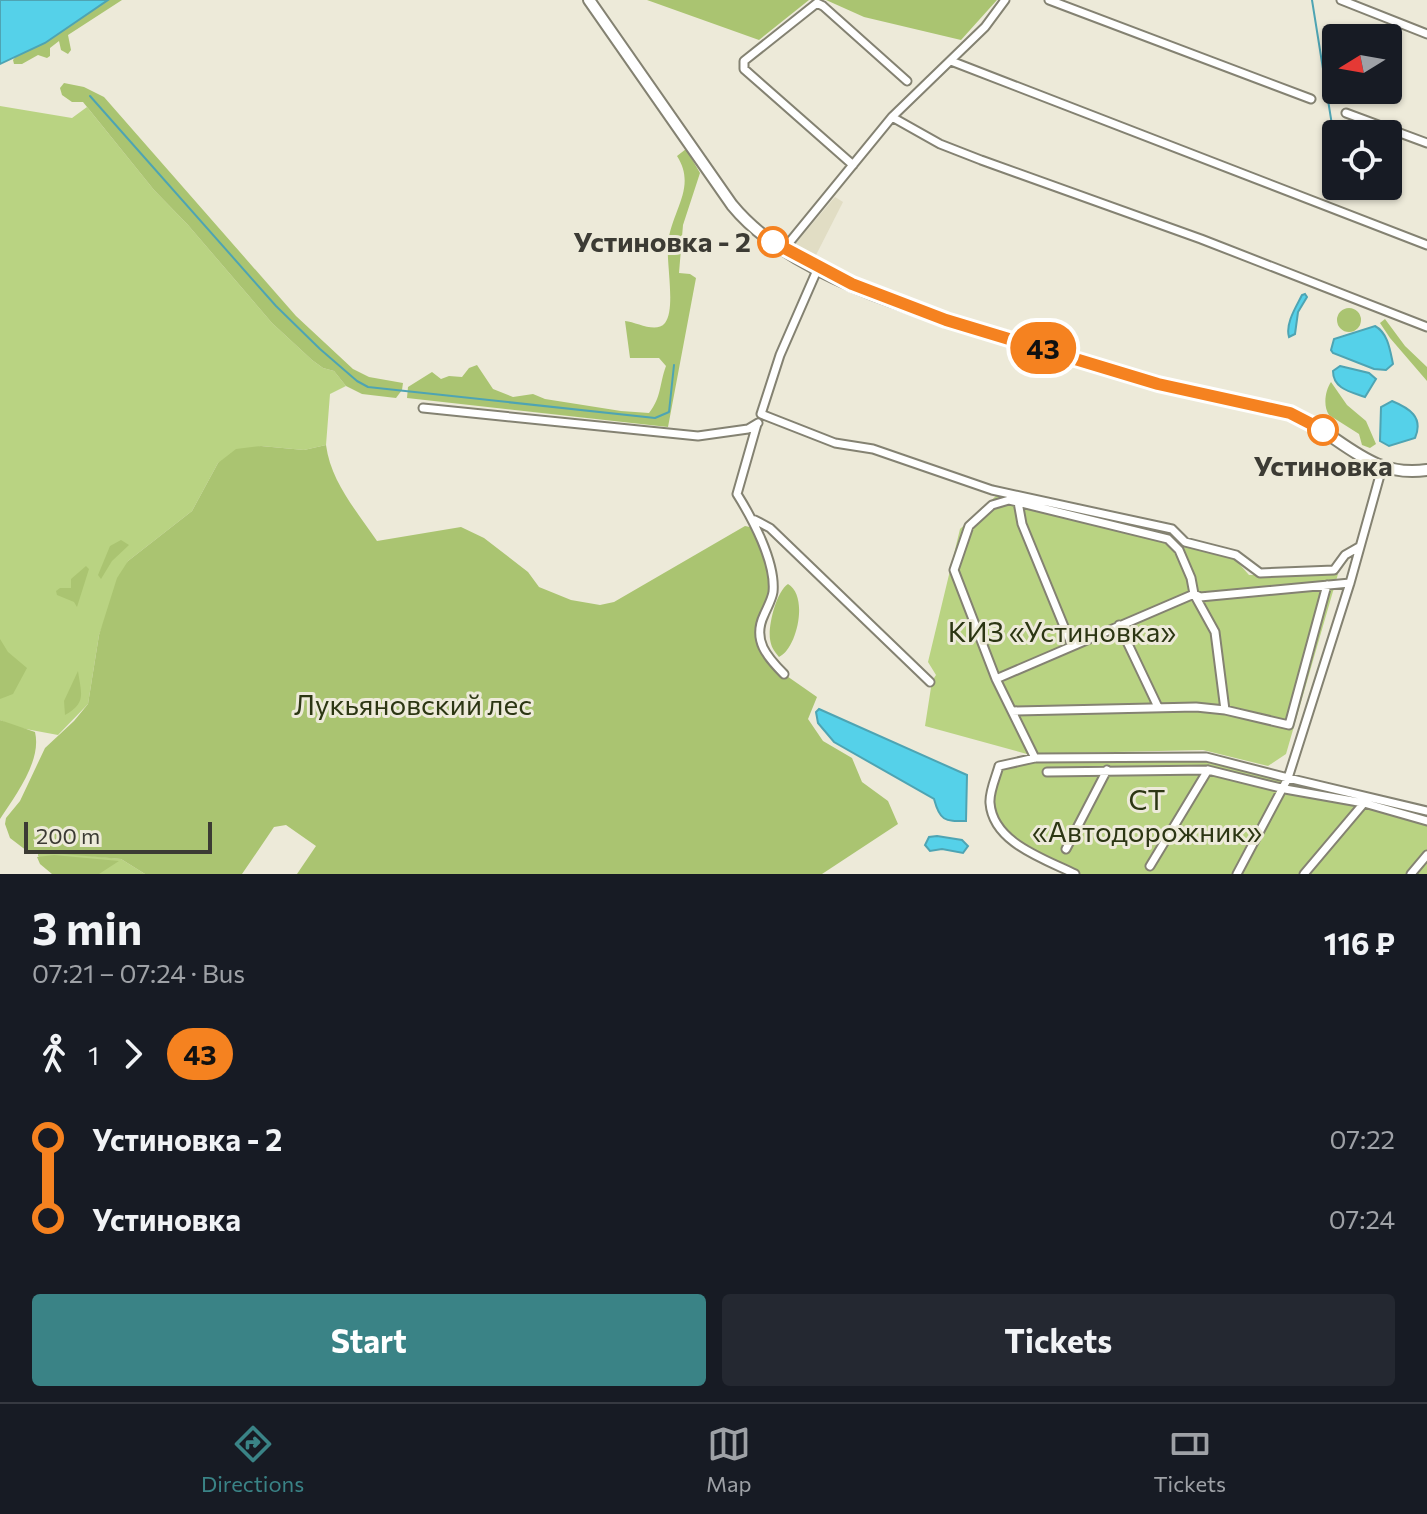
<!DOCTYPE html>
<meta charset="utf-8">
<style>
:root{--surface:#171b24;--page:#242831;--text:#f1f3f6;--muted:#9ea1a6;--line:#363941;--accent:#3a8386}
body{margin:0;font-family:Commissioner,sans-serif;background:var(--page);color:var(--text);height:100vh;display:flex;flex-direction:column;font-size:30px;white-space:nowrap}
*{box-sizing:border-box;margin:0}
p{font-size:26px;color:var(--muted)}
.icon{flex:none;width:44px;height:44px;fill:none;stroke:currentColor;stroke-width:2;stroke-linecap:round;stroke-linejoin:round}
.map{position:relative;height:874px;overflow:hidden}
.panel{display:flex;flex-direction:column;background:var(--surface);flex:1}
.panel>*{flex:none}
.badge{padding:0 16px;border-radius:26px;font-size:28px;line-height:52px}
.needle{width:52px;rotate:259deg}
.controls{position:absolute;left:1322px;top:24px;display:grid;gap:16px}
.controls a{display:grid;place-items:center;width:80px;height:80px;border-radius:8px;background:var(--surface);box-shadow:0 2px 6px #0004;font-size:40px}
.scale{position:absolute;left:24px;bottom:20px;width:188px;box-sizing:border-box;padding-left:8px;border:4px solid #3c3b34;border-top:0;font-size:22px;line-height:28px;white-space:nowrap;color:#3c3b34;-webkit-text-stroke:6px #edead9;paint-order:stroke}
.map>.badge{position:absolute;translate:-50% -50%;box-shadow:0 0 0 4px #fff}
.legs{display:flex;align-items:center;gap:12px;height:88px;padding:0 32px;font-size:26px}
.legs p{margin-inline-start:auto}
.summary{display:flex;align-items:center;justify-content:space-between;height:136px;padding:0 32px}
h1{font-size:44px;font-weight:700;line-height:60px}
.action{display:flex;gap:16px;margin-top:auto;padding:16px 32px}
.action a{flex:1;height:92px;border-radius:8px;background:var(--accent);color:#fff;font-size:32px;font-weight:700;line-height:92px;text-align:center}
.action a+a{background:var(--page);color:var(--text)}
ul{padding:0 32px;list-style:none}
li{display:flex;align-items:center;gap:28px;height:80px;font-size:30px}
li i{display:grid;place-items:center;width:12px;height:100%;margin:0 10px;background:currentColor}
li i::after{content:'';width:20px;height:20px;margin:-10px;border:6px solid;border-radius:50%;background:var(--surface)}
li p{margin-inline-start:auto}
li:first-child i{background:linear-gradient(#0000 50%,currentColor 0)}
li:last-child i{background:linear-gradient(currentColor 50%,#0000 0)}
.menu{display:flex;justify-content:space-around;align-items:center;height:112px;border-top:2px solid var(--line);background:var(--surface);font-size:22px;color:var(--muted)}
.menu a{display:grid;justify-items:center;gap:4px}
.menu .current{color:var(--accent)}
.map>svg:first-child{display:block}
</style>
<div class="map">
<svg width="1427" height="874" viewBox="0 0 1427 874">
<rect width="100%" height="100%" fill="#edead9"/>
<path fill="#e1ddc4" d="M835,197L843,202L815,257L794,245Z"/>
<path fill="#b9d382" d="M0,106L72,118L87,107L154,190L188,225L272,323L312,360L323,368L334,371L346,386L330,394L326,445L304,450L261,446L218,463L192,511L128,561L99,635L88,704L58,735L15,727L0,720Z
M997,495L1173,535L1180,544L1235,559L1249,575L1338,574L1286,754L1268,766L1203,750L1027,754L925,726L932,681L936,675L928,662L960,529Z
M1206,757L1427,811V874H1076L1012,842L994,820L989,801L999,766L1031,759Z
M45,851L121,859L145,874H56L38,856V852Z"/>
<path fill="#aac471" d="M108,0H122L68,35L71,50L68,54L61,50L59,41L50,48V56L47,58L38,55L22,64H14L13,60L17,55L45,43Z
M647,0H809L759,40Z
M826,0H997L961,40L864,17Z
M64,83L84,87L104,97L296,316L353,369L369,377L403,383L402,390L396,398L362,394L346,386L334,371L323,368L312,360L272,323L188,225L154,190L83,102H72L62,95L60,88Z
M686,149L700,173L683,225L679,273L690,274L696,278L668,427L407,398L408,387L432,372L441,379L449,376L462,377L469,368L477,365L493,389L513,397L533,394L545,399L621,411L649,413C662,396 659,385 666,366L659,358H630L625,321C637,322 656,334 665,323C676,309 666,263 668,243C672,210 697,187 677,156Z
M1337 320a12 12 0 1 1 24 0a12 12 0 1 1-24 0Z
M1385,319L1405,346L1427,367V381L1390,338L1380,323Z
M1331,382L1347,405L1366,421L1376,444L1370,448L1362,445L1359,434L1329,415C1323,406 1325,391 1331,382Z
M326,445C331,482 356,510 377,541L461,527L484,538L528,572L539,587L571,600L600,605L614,602L745,526L759,529L773,593L760,624V642L784,674L817,697L808,719L823,741L852,758L862,782L888,801L898,824L822,874H297L316,846L286,825L274,827L242,874H145L121,859L27,851L10,838L5,824L6,818L20,801L45,748L74,721L88,704L99,635L117,578L128,561L192,511L218,463L236,449L261,446L304,450Z
M121,540L129,545L112,561L101,579L98,575L110,546Z
M86,566L89,569L77,607L74,602L57,595L56,591L60,588H71V579Z
M788,584C809,596 797,649 779,657C774,651 771,647 770,639C768,626 776,592 788,584Z
M0,639L8,652L27,668L13,694L0,699Z
M78,671C81,693 87,703 65,715L64,701Z
M0,720L35,732C42,761 15,796 0,819Z
M54,855L119,861L99,874H52L40,864L37,857Z"/>
<path fill="#55d1e9" stroke="#4ea4b3" stroke-width="2" d="M0,0H108L45,43L0,64Z
M1305,294L1307,297L1298,312L1295,334L1289,337C1285,324 1296,307 1302,295Z
M1375,326C1388,333 1390,350 1393,364L1386,370L1374,369L1333,353L1331,350L1334,339Z
M1340,366L1369,373L1376,379L1365,397C1351,392 1333,389 1333,371Z
M1392,401C1409,408 1424,417 1415,438L1389,446L1380,441L1381,407Z
M819,709L967,775L966,821C944,821 940,821 934,799L834,742L818,723L816,712Z
M937,836L962,840L968,846L963,853L942,849L930,851L925,845L929,837Z"/>
<g fill="none" stroke-linecap="round" stroke-linejoin="round">
<path stroke="#4ea4b3" stroke-width="2" d="M1312,0L1336,150
M90,96L276,306L320,349L357,381L368,387L655,418L669,412L674,365"/>
<defs>
<path id="minor" d="M1049,0L1311,99
M1341,0L1427,34
M951,61L1427,245
M1346,113L1427,143
M892,117L940,144L981,160L1201,239L1427,327
M853,165L744,69V61L817,3L823,6L907,81
M784,249L892,117L985,27L1005,0
M818,268L780,355L761,414L835,443L873,449L992,490L1172,529L1185,542L1236,555L1260,573L1334,570L1345,555L1359,547
M423,408L698,436L748,429L758,423
M757,424L737,494C752,518 776,562 773,592C772,599 767,608 764,615C752,640 767,657 784,674
M1018,502L1022,524L1072,646
M755,520L770,528L930,682
M1119,625L1158,707
M996,679L1194,594L1200,597L1350,583
M1012,711L1196,707L1225,710L1289,725L1327,585
M1035,758L996,679L954,570L969,526L992,505L1009,500L1168,539L1179,550L1191,578L1194,594L1215,632L1225,710
M1047,772L1208,770L1285,789L1364,803
M1066,849L1107,770
M1150,866L1208,770
M1075,874C1045,859 993,843 990,803C989,792 996,777 999,766L1035,758L1206,757L1288,778L1350,583L1382,468
M1237,874L1288,778L1427,811
M1304,874L1364,803L1427,821
M1411,874L1427,855"/>
<path id="secondary" d="M589,0L732,205C798,286 952,320 1049,349C1086,361 1122,374 1159,384C1202,395 1246,404 1290,413C1340,433 1367,479 1427,470"/>
</defs>
<use href="#minor" stroke="#848272" stroke-width="11"/>
<use href="#secondary" stroke="#848272" stroke-width="14"/>
<use href="#minor" stroke="#fff" stroke-width="7"/>
<use href="#secondary" stroke="#fff" stroke-width="10"/>
</g>
<g fill="none" stroke-linecap="round" stroke-linejoin="round">
<defs>
<path id="line-1" d="M773,242L852,284L946,320L1158,384L1290,413L1323,430"/>
</defs>
<use href="#line-1" stroke="#fff" stroke-width="18"/>
<use href="#line-1" stroke="#f58220" stroke-width="12"/>
</g>
<g fill="#fff" stroke="#f58220" stroke-width="4">
<circle cx="773" cy="242" r="14"/>
<circle cx="1323" cy="430" r="14"/>
</g>
<g text-anchor="middle" stroke-width="6" stroke-linejoin="round" paint-order="stroke">
<g font-size="28" font-weight="bold" fill="#3c3b34" stroke="#edead9" text-anchor="end">
<text x="751" y="252">Устиновка - 2</text>
<text x="1323" y="476" text-anchor="middle">Устиновка</text>
</g>
<g font-size="28" fill="#2c3613" stroke="#edead9">
<text x="1062" y="642">КИЗ «Устиновка»</text>
<text x="413" y="715">Лукьяновский лес</text>
<text x="1147" y="810">СТ<tspan x="1147" dy="32">«Автодорожник»</tspan></text>
</g>
</g>
</svg>
<div class="controls">
<a><svg class="needle" viewBox="-14 -14 28 28"><path d="M0-13l5 13h-10z" fill="#e53935"/><path d="M0 13l5-13h-10z" fill="#9ea1a6"/></svg></a>
<a><svg class="icon" aria-label="locate" viewBox="0 0 24 24"><circle cx="12" cy="12" r="6"/><path d="M12 2v4M12 18v4M2 12h4M18 12h4"/></svg></a>
</div>
<div class="scale">200 m</div>
<b class="badge" style="left:1043px;top:348px;background:#f58220;color:#111">43</b>
</div>
<section class="panel">
<div class="summary"><div><h1>3 min</h1><p>07:21 – 07:24 · Bus</p></div><b>116 ₽</b></div>
<div class="legs"><svg class="icon" aria-label="walk" viewBox="0 0 24 24"><circle cx="13" cy="4" r="2"/><path d="M13 8l-2 6 4 7M11 14l-3 7M7 12l3-4h3l4 4"/></svg>1<svg class="icon" aria-label="forward" viewBox="0 0 24 24"><path d="M9 5l7 7-7 7"/></svg><b class="badge" style="background:#f58220;color:#111">43</b></div>
<ul>
<li><i style="color:#f58220"></i><b>Устиновка - 2</b><p>07:22</p></li>
<li><i style="color:#f58220"></i><b>Устиновка</b><p>07:24</p></li>
</ul>
<div class="action"><a>Start</a><a>Tickets</a></div>
</section>
<nav class="menu">
<a class="current"><svg class="icon" aria-label="directions" viewBox="0 0 24 24"><path d="M12 3l9 9-9 9-9-9zM9 14v-3h6M13 9l2 2-2 2"/></svg>Directions</a>
<a><svg class="icon" aria-label="map" viewBox="0 0 24 24"><path d="M3 6l6-2 6 2 6-2v14l-6 2-6-2-6 2zM9 4v14M15 6v14"/></svg>Map</a>
<a><svg class="icon" aria-label="tickets" viewBox="0 0 24 24"><path d="M3 7h18v10H3zM15 7v10"/></svg>Tickets</a>
</nav>
